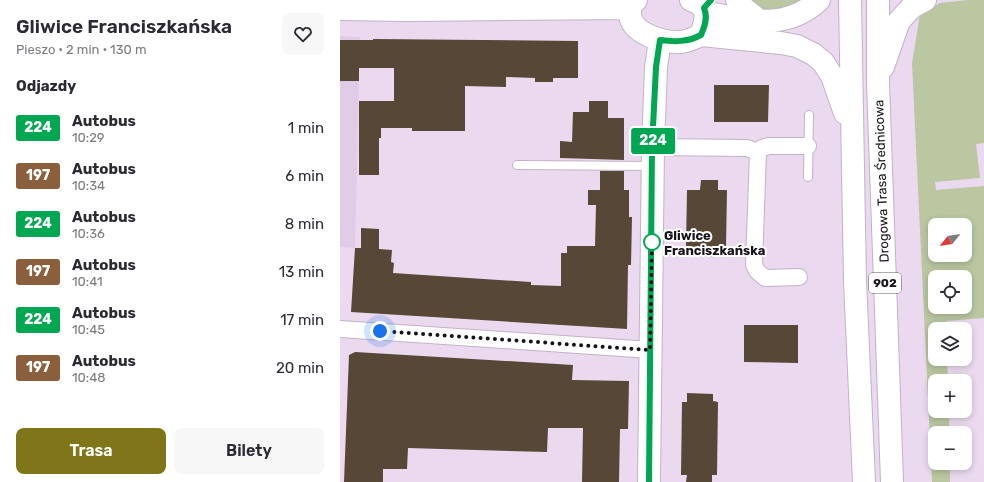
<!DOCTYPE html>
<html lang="pl">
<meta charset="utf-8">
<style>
:root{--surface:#fff;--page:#f7f7f7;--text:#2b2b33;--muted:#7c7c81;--accent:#7f7619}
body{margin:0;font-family:Rubik,sans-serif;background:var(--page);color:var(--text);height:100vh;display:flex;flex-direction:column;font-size:15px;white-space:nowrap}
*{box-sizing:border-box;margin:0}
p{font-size:13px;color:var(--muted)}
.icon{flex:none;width:22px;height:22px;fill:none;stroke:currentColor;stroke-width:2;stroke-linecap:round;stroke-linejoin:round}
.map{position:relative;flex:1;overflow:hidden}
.details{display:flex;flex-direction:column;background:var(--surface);width:340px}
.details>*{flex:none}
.badge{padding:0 8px;border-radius:3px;font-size:14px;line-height:26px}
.needle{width:26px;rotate:240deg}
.buttons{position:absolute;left:588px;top:218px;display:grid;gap:8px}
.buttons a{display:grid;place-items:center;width:44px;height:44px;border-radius:8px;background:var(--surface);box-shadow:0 2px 6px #0003;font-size:20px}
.you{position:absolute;width:20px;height:20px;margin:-10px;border:3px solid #fff;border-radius:50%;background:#1a73e8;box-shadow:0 0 0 6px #1a73e833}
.map>.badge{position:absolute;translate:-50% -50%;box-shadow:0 0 0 2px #fff}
h2{padding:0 16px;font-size:15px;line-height:36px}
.round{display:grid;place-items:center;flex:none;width:42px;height:42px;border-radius:8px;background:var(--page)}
.summary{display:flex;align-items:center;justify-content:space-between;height:68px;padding:0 16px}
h1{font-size:19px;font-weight:600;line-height:30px}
.action{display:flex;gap:8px;margin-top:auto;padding:8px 16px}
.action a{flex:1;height:46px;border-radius:8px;background:var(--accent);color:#fff;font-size:16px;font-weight:600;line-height:46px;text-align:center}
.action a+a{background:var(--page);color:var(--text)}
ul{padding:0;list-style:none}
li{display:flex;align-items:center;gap:12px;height:48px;padding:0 16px}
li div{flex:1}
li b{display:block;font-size:15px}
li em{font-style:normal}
li .badge{min-width:44px;font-weight:700;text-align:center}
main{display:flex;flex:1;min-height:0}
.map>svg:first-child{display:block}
</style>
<main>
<section class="details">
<div class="summary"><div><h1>Gliwice Franciszkańska</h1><p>Pieszo · 2 min · 130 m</p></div><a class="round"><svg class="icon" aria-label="heart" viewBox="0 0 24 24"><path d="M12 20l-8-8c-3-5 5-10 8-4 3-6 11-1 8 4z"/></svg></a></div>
<h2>Odjazdy</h2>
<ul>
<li><span class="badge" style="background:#00a651;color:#fff">224</span><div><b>Autobus</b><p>10:29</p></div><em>1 min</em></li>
<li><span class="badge" style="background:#8b5e3c;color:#fff">197</span><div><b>Autobus</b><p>10:34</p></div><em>6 min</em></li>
<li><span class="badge" style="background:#00a651;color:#fff">224</span><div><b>Autobus</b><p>10:36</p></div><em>8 min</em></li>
<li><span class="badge" style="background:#8b5e3c;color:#fff">197</span><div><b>Autobus</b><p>10:41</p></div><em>13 min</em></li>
<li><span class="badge" style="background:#00a651;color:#fff">224</span><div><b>Autobus</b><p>10:45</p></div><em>17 min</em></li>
<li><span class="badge" style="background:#8b5e3c;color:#fff">197</span><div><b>Autobus</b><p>10:48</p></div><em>20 min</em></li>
</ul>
<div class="action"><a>Trasa</a><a>Bilety</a></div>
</section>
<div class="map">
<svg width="644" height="482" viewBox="0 0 644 482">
<rect width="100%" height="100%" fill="#ebdaef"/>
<path fill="#e1cbe6" d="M0,36L20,37L15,248L0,247Z"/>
<path fill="#bac7a1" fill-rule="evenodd" d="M406,0H468L466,3L425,13Z
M628,0H644V143L636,144L640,178L595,182L596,190L644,186V318L607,321V329H595V359H607L608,381H595V411H609V433H595V463H610V482H592L572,63L580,14L600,3ZM595,225H625V255H595ZM595,277H625V307H595Z"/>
<path fill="#574737" d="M33,39L238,41V78H213V82H195V78L166,77V87L125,86V131H72V128H41V138H39V175H19V101H54V68H19V81H0V40H33Z
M374,85H429L428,122H374Z
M249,101H268V118H284V160L220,158V141L232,142L233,112H249Z
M260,171H284V190H289V217H292L291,265H288L287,329L11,312L15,248H21V228L39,229V249L52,250L51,262L54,263L53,273L191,282V285L221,286V253H227V246H255L256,205H248V190H260Z
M361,180H378V190H387L386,248H374V257L358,256V247H346L347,190H360Z
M404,325H458V363L404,362Z
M15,352L233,365L232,380L289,381L288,429H280L279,482H242L243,428H208L207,452L68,448L67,469H43V482H4L9,355Z
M347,393L373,394V401L378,402L377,475H372V482H346L347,475H341L342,402H347Z"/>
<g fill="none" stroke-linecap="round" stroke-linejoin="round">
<defs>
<path id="lane" d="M177,165L311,166
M468,177L469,115"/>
<path id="street" d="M313,147L407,148L418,152
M459,277L425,278L417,271L414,265L418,152L422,148L429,146H468
M0,329L311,350"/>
<path id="secondary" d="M296,0C291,4 290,7 290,14C291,34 324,43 341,42C348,41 355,38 361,35C367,18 370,7 351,0
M0,9L67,10L290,8
M309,482L313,147L316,67L320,40"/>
<path id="primary" d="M397,0L401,6L420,21
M510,0L515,281L524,482
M538,0V83L552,482
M366,13C407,19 445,32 479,0
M361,35L441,43L457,46L473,54L483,62L492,76L505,113
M543,67L559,21L572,7L585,0"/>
</defs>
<use href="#lane" stroke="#c3b2c7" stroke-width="10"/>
<use href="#street" stroke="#c3b2c7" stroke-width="18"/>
<use href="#secondary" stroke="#c3b2c7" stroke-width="24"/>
<use href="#primary" stroke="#c3b2c7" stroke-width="24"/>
<use href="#lane" stroke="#fff" stroke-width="8"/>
<use href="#street" stroke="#fff" stroke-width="16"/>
<use href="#secondary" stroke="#fff" stroke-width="22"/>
<use href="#primary" stroke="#fff" stroke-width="22"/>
</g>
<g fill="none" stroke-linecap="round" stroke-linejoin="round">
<defs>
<path id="line" d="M309,482L312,147L316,67L320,40C335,42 348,42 361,35C365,26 368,17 364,8L371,0"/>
</defs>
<use href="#line" stroke="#fff" stroke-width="9"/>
<use href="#line" stroke="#00a651" stroke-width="6"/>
<path stroke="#18121a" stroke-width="4" stroke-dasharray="0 7.2" d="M40,331L310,350L312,242"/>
</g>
<circle fill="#fff" stroke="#00a651" stroke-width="2" cx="312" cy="242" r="8"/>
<g text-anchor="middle" stroke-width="4" stroke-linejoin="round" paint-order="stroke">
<rect fill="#fff" stroke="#5d595f" stroke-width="1" x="529" y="273" width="32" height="20" rx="3"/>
<g font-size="12" font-weight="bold" fill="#18121a">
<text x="545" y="287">902</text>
</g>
<g font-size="13" fill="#18121a" stroke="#fff">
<text transform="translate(541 181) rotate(-92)" y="5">Drogowa Trasa Średnicowa</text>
</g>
<g font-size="13" font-weight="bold" fill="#18121a" stroke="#fff" text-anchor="start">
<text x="324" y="240">Gliwice<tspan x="324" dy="15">Franciszkańska</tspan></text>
</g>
</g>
</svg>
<div class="buttons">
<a><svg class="needle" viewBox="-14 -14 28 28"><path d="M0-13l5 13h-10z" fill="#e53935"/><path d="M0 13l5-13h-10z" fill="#7c7c81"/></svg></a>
<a><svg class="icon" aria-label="locate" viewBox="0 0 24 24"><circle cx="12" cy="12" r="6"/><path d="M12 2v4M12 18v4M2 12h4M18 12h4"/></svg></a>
<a><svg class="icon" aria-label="layers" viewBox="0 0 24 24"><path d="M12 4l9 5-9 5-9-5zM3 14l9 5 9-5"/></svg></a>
<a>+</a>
<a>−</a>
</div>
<div class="you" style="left:40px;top:331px"></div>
<b class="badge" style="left:313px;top:141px;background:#00a651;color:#fff">224</b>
</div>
</main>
